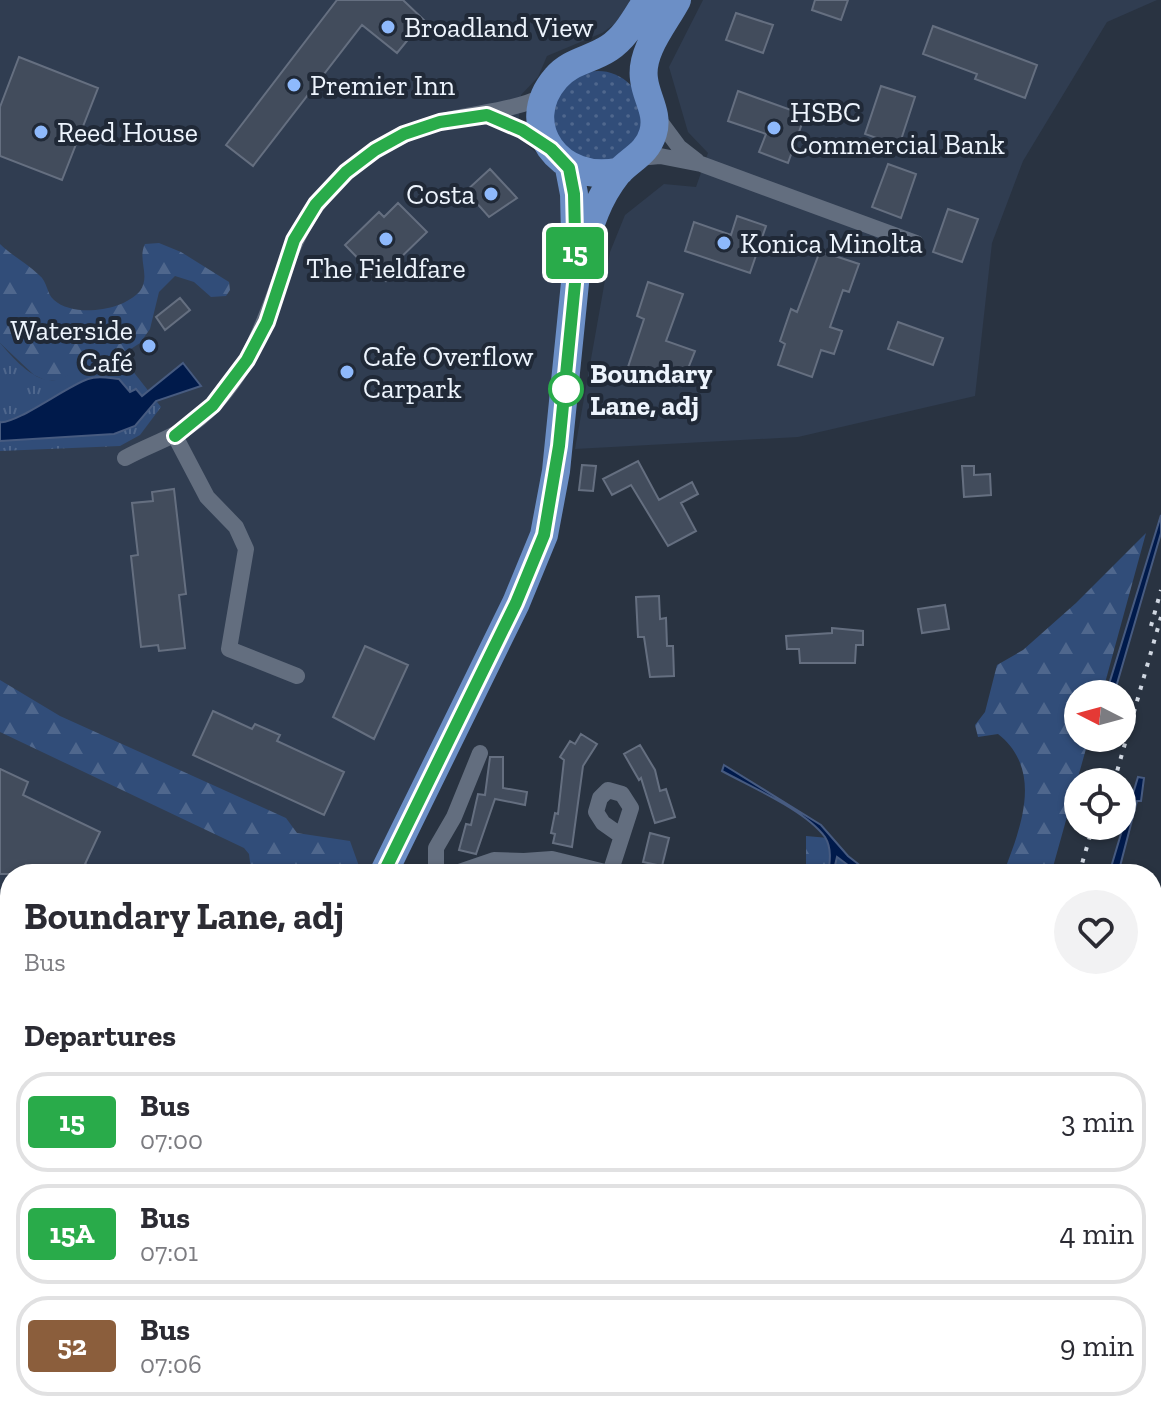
<!DOCTYPE html>
<meta charset="utf-8">
<style>
:root{--surface:#fff;--page:#f2f2f3;--text:#2b2b33;--muted:#7c7c81;--line:#e1e1e2}
body{margin:0;font-family:"Zilla Slab",serif;background:var(--page);color:var(--text);height:100vh;display:flex;flex-direction:column;font-size:30px;white-space:nowrap}
*{box-sizing:border-box;margin:0}
p{font-size:26px;color:var(--muted)}
.icon{flex:none;width:44px;height:44px;fill:none;stroke:currentColor;stroke-width:2;stroke-linecap:round;stroke-linejoin:round}
.map{position:relative;flex:1;overflow:hidden}
.side{position:absolute;left:0px;top:864px;width:1162px;height:562px;display:flex;flex-direction:column;background:var(--surface);border-radius:32px 32px 0 0;box-shadow:0 2px 6px #0004}
.side>*{flex:none}
.badge{padding:0 16px;border-radius:6px;font-size:28px;line-height:52px}
.needle{width:52px;rotate:276deg}
.buttons{position:absolute;left:1064px;top:680px;display:grid;gap:16px}
.buttons a{display:grid;place-items:center;width:72px;height:72px;border-radius:50%;background:var(--surface);box-shadow:0 2px 6px #0004;font-size:40px}
.map>.badge{position:absolute;translate:-50% -50%;box-shadow:0 0 0 4px #fff}
h2{padding:0 24px;font-size:30px;line-height:72px}
.round{display:grid;place-items:center;flex:none;width:84px;height:84px;border-radius:42px;background:var(--page)}
.summary{display:flex;align-items:center;justify-content:space-between;height:136px;padding:0 24px}
h1{font-size:38px;font-weight:800;line-height:60px}
ul{padding:0;list-style:none}
li{display:flex;align-items:center;gap:24px;height:100px;margin:0 16px 12px;padding:0 8px;border:4px solid var(--line);border-radius:32px}
li div{flex:1}
li b{display:block;font-size:30px}
li em{font-style:normal}
li .badge{min-width:88px;font-weight:700;text-align:center}
.map>svg:first-child{display:block}
</style>
<div class="map">
<svg width="1161" height="1425" viewBox="0 0 1161 1425">
<defs>
<pattern id="grass-dots" width="8" height="8" patternUnits="userSpaceOnUse" patternTransform="scale(2)"><rect width="8" height="8" fill="#314d79"/><path d="M2 2h.1M6 6h.1" fill="none" stroke="#4f678d" stroke-width="1.8" stroke-linecap="round"/></pattern>
<pattern id="forest-firs" width="22" height="20" patternUnits="userSpaceOnUse" patternTransform="scale(2)"><rect width="22" height="20" fill="#314d79"/><path d="M5 1l3.5 6h-7zM16 11l3.5 6h-7z" fill="#4f678d"/></pattern>
<pattern id="park-tufts" width="24" height="20" patternUnits="userSpaceOnUse" patternTransform="scale(2)"><rect width="24" height="20" fill="#314d79"/><path d="M3 7l-1-3M5 7V3M7 7l1-3M15 17l-1-3M17 17v-4M19 17l1-3" fill="none" stroke="#4f678d"/></pattern>
</defs>
<rect width="100%" height="100%" fill="#293341"/>
<path fill="#303d51" d="M0,0H632L619,21L602,33L547,56L538,77L521,95L517,136L555,169L564,216L559,351L547,465L528,550L370,874H10V1416H233V1425H0Z
M703,0H1157L1107,22L1023,161L992,243L975,396L798,437L575,449L610,252L625,215L664,184L696,187L708,153L688,132L669,67Z"/>
<path fill="url(#grass-dots)" d="M553 116a45 45 0 1 1 90 0a45 45 0 1 1-90 0Z"/>
<path fill="url(#forest-firs)" d="M159,243L181,252L229,282L230,290L226,296L211,297L194,282L175,276L159,292L150,329L140,343L108,364L78,370L60,380L47,381L34,375L0,343V244C12,256 27,263 39,275C48,282 46,293 54,300C74,318 123,311 140,291C151,276 137,259 145,244Z
M1146,533L1102,694H1078V738H1089L1051,874H1003C1021,828 1044,770 998,734L978,737L975,725L985,712L997,665L1023,650L1076,603Z
M0,680L60,716L286,818L297,833L350,841L360,869L358,874H260L251,870L249,854L244,848L0,732Z
M806,836L829,838L865,874H806Z"/>
<path fill="url(#park-tufts)" d="M0,343C12,357 35,384 56,380C65,378 71,372 79,369C95,364 107,365 121,356L161,407L140,435L120,446L0,451Z"/>
<path fill="#001a4b" stroke="#475b80" stroke-width="2" d="M183,363L201,386L156,401L135,426L114,434L0,441V422C15,425 67,386 88,379C98,375 109,378 119,379L130,392L136,389L142,396Z
M1161,515V533L1114,694H1106Z
M724,765L821,825L848,856L871,874H860L837,857L833,874H828C830,862 832,848 825,837C805,810 751,787 722,771Z
M1138,777L1144,778L1141,801H1137L1118,874H1109Z"/>
<path fill="#424c5c" stroke="#656f80" stroke-width="2" d="M337,0H403L424,20L397,53L362,25L253,166L226,145Z
M815,0H848L841,20L812,10Z
M736,13L773,25L763,53L726,40Z
M933,26L1037,65L1025,98L975,79L977,74L923,54Z
M19,57L98,88L62,180L0,156V107Z
M881,86L915,97L899,146L865,134Z
M738,91L805,115L788,163L759,152L766,134L728,121Z
M888,164L916,174L901,218L872,207Z
M490,169L517,198L489,217L466,191Z
M398,203L427,232L392,266L396,271L386,281L381,276L378,279L345,245L379,212L384,217Z
M948,209L978,219L962,262L933,252Z
M737,216L766,226L750,273L685,251L694,222L731,235Z
M820,251L859,264L849,292L843,290L830,327L842,331L834,354L821,350L812,377L778,365L785,344L780,341L791,309L797,312Z
M648,282L683,294L666,341L695,351L681,386L628,367L644,319L637,316Z
M180,298L190,310L165,330L156,317Z
M898,322L943,338L933,365L888,349Z
M638,461L659,500L692,482L698,494L681,503L696,531L668,546L631,485L612,495L603,479Z
M582,465L596,466L593,491L579,490Z
M962,466H974V475L990,474L991,495L964,497Z
M174,489L186,594L179,595L185,648L159,651L158,645L141,647L131,556L138,555L132,503L153,501L152,492Z
M659,596L660,619L666,618L667,646H673L674,676L650,677L644,637H638L636,597Z
M945,605L949,629L922,633L918,609Z
M832,628L863,631V645H856L855,663H800L799,649H787L786,636L832,633Z
M365,646L408,665L374,739L333,717Z
M213,711L252,729L255,724L280,735L277,741L344,772L324,815L193,755Z
M581,734L597,744L583,766L572,847L553,843L555,834L551,833L555,813L558,814L564,760L560,757L570,741L575,744Z
M640,745L655,770L660,791L666,789L675,817L655,823L641,778L639,780L624,754Z
M490,757H503V788L527,792L525,805L495,799L476,854L459,850L466,824L471,825L478,794L485,795Z
M0,769L28,782L23,795L100,832L85,864L106,874H0Z
M650,833L669,838L662,866L643,862Z"/>
<g fill="none" stroke-linecap="round" stroke-linejoin="round">
<path stroke="#636e7f" stroke-width="16" d="M487,115L522,130L546,145
M656,116L679,147L697,161
M638,158L660,156L701,164L916,243
M175,436L207,497L236,527L246,549L229,649L297,676
M125,458C150,444 177,437 200,418C283,348 266,241 348,171C374,148 405,132 439,122C475,112 510,112 544,96
M610,873L631,808L622,794L608,790L600,798L596,812L603,823L620,835
M436,874V848L454,817L480,753
M453,874L494,860L524,861
M521,874L524,861L552,859L613,874
M0,988L10,991
M0,1181L10,1184
M0,1304L10,1275
M624,1425L627,1416"/>
<path stroke="#6c8fc6" stroke-width="28" d="M620,171C560,186 515,125 556,78C570,61 591,60 609,48C626,37 636,17 647,0
M582,253C590,224 598,198 617,174C630,159 647,154 653,133C659,113 646,98 644,79C640,51 665,23 677,0
M383,874L516,603L544,535L556,471L576,273L574,194L569,168
M256,1425L257,1416"/>
<path stroke="#d0d7e1" stroke-width="4" stroke-dasharray="4 8" stroke-linecap="butt" d="M1151,626L1161,590
M1114,782L1161,617
M1079,874L1093,826
M946,1425L948,1416"/>
</g>
<g fill="none" stroke-linecap="round" stroke-linejoin="round">
<defs>
<path id="line" d="M175,436L213,405L247,360L267,322L294,240L316,204L346,172L375,150L404,134L440,122L487,115L522,130L551,149L569,168L574,194L576,273L559,446L544,535L516,603L383,874"/>
</defs>
<use href="#line" stroke="#fff" stroke-width="18"/>
<use href="#line" stroke="#29ab4a" stroke-width="12"/>
</g>
<g fill="#8eb9fc" stroke="#202937" stroke-width="3">
<circle cx="388" cy="27" r="8"/>
<circle cx="294" cy="85" r="8"/>
<circle cx="774" cy="128" r="8"/>
<circle cx="41" cy="132" r="8"/>
<circle cx="491" cy="194" r="8"/>
<circle cx="386" cy="239" r="8"/>
<circle cx="724" cy="243" r="8"/>
<circle cx="149" cy="346" r="8"/>
<circle cx="347" cy="372" r="8"/>
</g>
<circle fill="#fff" stroke="#29ab4a" stroke-width="4" cx="566" cy="389" r="16"/>
<g text-anchor="middle" stroke-width="8" stroke-linejoin="round" paint-order="stroke">
<g font-size="28" fill="#edf4fd" stroke="#202937" text-anchor="start">
<text x="404" y="37">Broadland View</text>
<text x="310" y="95">Premier Inn</text>
<text x="790" y="122">HSBC<tspan x="790" dy="32">Commercial Bank</tspan></text>
<text x="57" y="142">Reed House</text>
<text x="475" y="204" text-anchor="end">Costa</text>
<text x="740" y="253">Konica Minolta</text>
<text x="386" y="278" text-anchor="middle">The Fieldfare</text>
<text x="133" y="340" text-anchor="end">Waterside<tspan x="133" dy="32">Café</tspan></text>
<text x="363" y="366">Cafe Overflow<tspan x="363" dy="32">Carpark</tspan></text>
</g>
<g font-size="28" font-weight="bold" fill="#edf4fd" stroke="#202937" text-anchor="start">
<text x="590" y="383">Boundary<tspan x="590" dy="32">Lane, adj</tspan></text>
</g>
</g>
</svg>
<div class="buttons">
<a><svg class="needle" viewBox="-14 -14 28 28"><path d="M0-13l5 13h-10z" fill="#e53935"/><path d="M0 13l5-13h-10z" fill="#7c7c81"/></svg></a>
<a><svg class="icon" aria-label="locate" viewBox="0 0 24 24"><circle cx="12" cy="12" r="6"/><path d="M12 2v4M12 18v4M2 12h4M18 12h4"/></svg></a>
</div>
<b class="badge" style="left:575px;top:253px;background:#29ab4a;color:#fff">15</b>
<section class="side">
<div class="summary"><div><h1>Boundary Lane, adj</h1><p>Bus</p></div><a class="round"><svg class="icon" aria-label="heart" viewBox="0 0 24 24"><path d="M12 20l-8-8c-3-5 5-10 8-4 3-6 11-1 8 4z"/></svg></a></div>
<h2>Departures</h2>
<ul>
<li><span class="badge" style="background:#29ab4a;color:#fff">15</span><div><b>Bus</b><p>07:00</p></div><em>3 min</em></li>
<li><span class="badge" style="background:#29ab4a;color:#fff">15A</span><div><b>Bus</b><p>07:01</p></div><em>4 min</em></li>
<li><span class="badge" style="background:#8b5e3c;color:#fff">52</span><div><b>Bus</b><p>07:06</p></div><em>9 min</em></li>
</ul>
</section>
</div>
